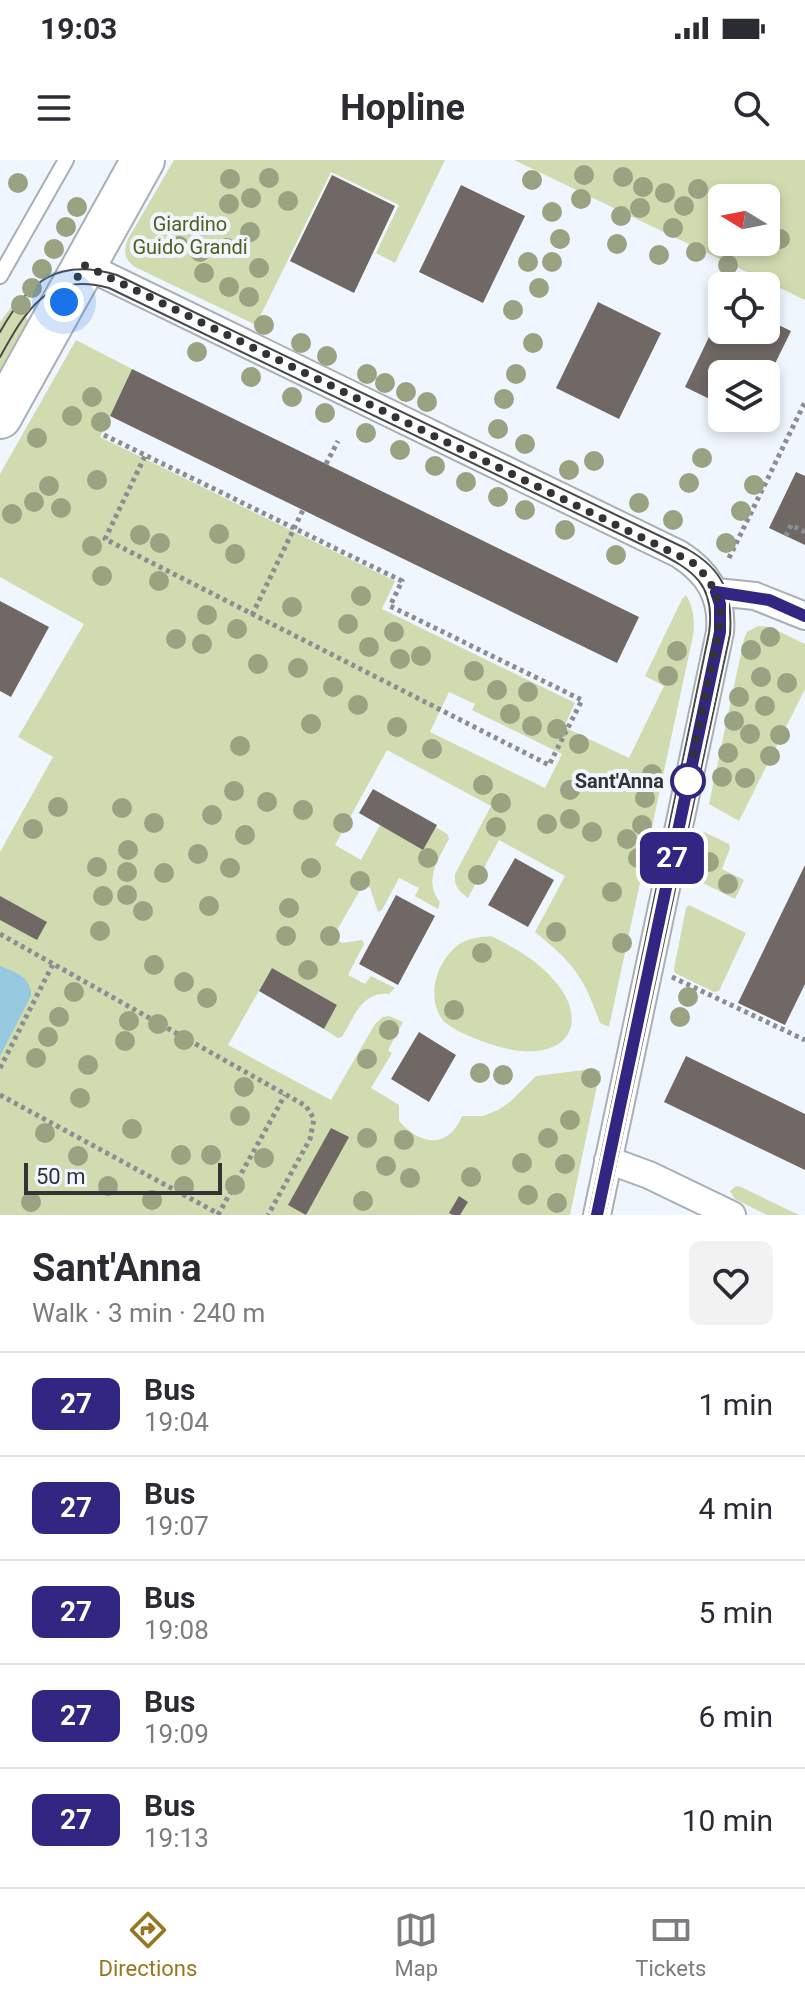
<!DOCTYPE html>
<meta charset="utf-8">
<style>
:root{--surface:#fff;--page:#f2f2f3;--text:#2b2b33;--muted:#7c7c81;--line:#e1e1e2;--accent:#99751f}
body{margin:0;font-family:Roboto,sans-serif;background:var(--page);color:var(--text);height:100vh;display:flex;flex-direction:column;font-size:30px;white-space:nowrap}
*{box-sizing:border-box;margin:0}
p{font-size:26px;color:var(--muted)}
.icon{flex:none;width:44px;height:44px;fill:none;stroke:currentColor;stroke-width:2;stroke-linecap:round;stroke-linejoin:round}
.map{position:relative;height:1055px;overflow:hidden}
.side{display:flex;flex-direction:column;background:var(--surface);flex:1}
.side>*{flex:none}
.badge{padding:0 16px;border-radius:12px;font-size:28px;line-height:52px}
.needle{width:52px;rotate:280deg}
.tools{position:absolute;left:708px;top:24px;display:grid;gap:16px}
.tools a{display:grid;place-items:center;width:72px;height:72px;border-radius:12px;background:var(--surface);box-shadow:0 4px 12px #0003;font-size:40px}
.scale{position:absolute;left:24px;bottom:20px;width:198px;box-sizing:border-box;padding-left:8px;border:4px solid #313336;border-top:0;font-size:22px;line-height:28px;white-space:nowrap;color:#313336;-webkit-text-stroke:6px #f0f6fd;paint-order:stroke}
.you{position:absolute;width:40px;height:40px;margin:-20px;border:6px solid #fff;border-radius:50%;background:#1a73e8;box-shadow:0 0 0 12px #1a73e833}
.map>.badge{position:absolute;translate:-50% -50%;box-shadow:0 0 0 4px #fff}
.round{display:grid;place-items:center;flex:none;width:84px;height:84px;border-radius:12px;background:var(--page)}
.overview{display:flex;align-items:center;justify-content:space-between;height:136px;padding:0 32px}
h1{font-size:38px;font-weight:700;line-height:60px}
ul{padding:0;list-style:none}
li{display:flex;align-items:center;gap:24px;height:104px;padding:0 32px;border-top:2px solid var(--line)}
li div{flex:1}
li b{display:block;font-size:30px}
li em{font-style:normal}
li .badge{min-width:88px;font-weight:700;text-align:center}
.status{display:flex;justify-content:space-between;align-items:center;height:56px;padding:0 40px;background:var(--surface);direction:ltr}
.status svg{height:22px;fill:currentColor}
header{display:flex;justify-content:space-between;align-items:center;height:104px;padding:0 32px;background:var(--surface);font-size:36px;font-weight:700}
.dock{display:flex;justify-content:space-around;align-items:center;height:112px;border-top:2px solid var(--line);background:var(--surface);font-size:22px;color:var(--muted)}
.dock a{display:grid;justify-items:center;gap:4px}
.dock .selected{color:var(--accent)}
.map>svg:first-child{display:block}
</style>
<div class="status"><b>19:03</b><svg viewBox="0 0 49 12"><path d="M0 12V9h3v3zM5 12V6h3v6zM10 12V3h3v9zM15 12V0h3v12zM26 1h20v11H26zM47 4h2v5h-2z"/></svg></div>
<header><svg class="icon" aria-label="menu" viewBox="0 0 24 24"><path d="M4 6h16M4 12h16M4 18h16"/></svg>Hopline<svg class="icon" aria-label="search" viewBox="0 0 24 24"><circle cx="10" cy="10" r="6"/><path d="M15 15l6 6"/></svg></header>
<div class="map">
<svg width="805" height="1055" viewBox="0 0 805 1055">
<rect width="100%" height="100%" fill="#f0f6fd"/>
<path fill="#d0dbb0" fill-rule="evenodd" d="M174,0H445L395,103L376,93L399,45L331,12L256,165L135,107C124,99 123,92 128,79Z
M514,0H805V140ZM722,38H766V82H722Z
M17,139L19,140L29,163L0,217V162Z
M76,180L132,209L100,277L395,421L382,449L575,543L564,567L629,598L664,526L645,516L682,439L686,435C694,448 695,461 693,476L609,867L600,863C583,815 574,804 535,772L565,716L499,680L468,738C458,731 454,726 455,714L491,646L387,590L335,685L361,700L380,665L423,689L436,667L447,674L449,679C438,700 423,721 440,742L438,749L415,736L419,728L399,718L382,750L378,752L370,728L363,725L333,777L342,783L362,780L364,784L348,815L365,824L371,816L395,828L389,834C362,831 354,857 342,877L338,878L324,869L337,845L272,808L228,885L331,940L375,864L383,857L389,856L403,862L388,890L392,893L371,928L399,945V961C420,985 448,990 462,956H483L498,950L511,941L536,916L592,909L600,911L570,1055H0V692L53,597L18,577L84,464L0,417V314ZM449,532L475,544L472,550L562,594L545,628L430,572Z
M758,466L770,467L805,484V529L739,661L709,644L744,479L747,472Z
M704,672L729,684L730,688L722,709L744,720L735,739L693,718L702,674Z
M689,745L746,773L719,831L714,832L675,813L674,809L686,748Z
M491,776C513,787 535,799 552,818C587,855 575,895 521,891C503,890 452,873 442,859C425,835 438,798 461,783C470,778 481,777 491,776Z
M736,1026L741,1027L799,1055H767L735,1039L730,1031Z"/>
<path fill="#96c9e0" d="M0,806C15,812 32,817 31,836L0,896Z"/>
<path fill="#706864" d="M332,15L395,46L354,133L290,101Z
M461,25L525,56L483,143L419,112Z
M598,142L661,173L619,259L556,228Z
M722,150V170H766V159L791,171L766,222V214H722V245L685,227Z
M132,209L639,457L617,503L110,256Z
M796,312L805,316V385L769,368Z
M0,441L49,467L11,537L0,531Z
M373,629L437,665L423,690L359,653Z
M515,698L554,720L528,767L488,745Z
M805,705V824L785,865L738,843Z
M396,735L435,756L398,825L359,804Z
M0,736L47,762L37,780L0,760Z
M272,808L337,845L324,869L259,831Z
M419,872L456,895L429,942L391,919Z
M686,896L805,954V1010L664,942Z
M331,968L349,977L306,1055L288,1045Z
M459,1036L468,1042L460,1055H453L449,1053Z"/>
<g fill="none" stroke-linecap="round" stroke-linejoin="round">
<defs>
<path id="service" d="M0,116L66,0"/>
<path id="minor" d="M84,105L679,394C709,413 723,437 720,472L597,1055
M716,432L755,436L805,456
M608,1000L649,1015L732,1055"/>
<path id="primary" d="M0,257L143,0"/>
</defs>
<use href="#service" stroke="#a9afb5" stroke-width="18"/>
<use href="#minor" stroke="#a9afb5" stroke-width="30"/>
<use href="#primary" stroke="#a9afb5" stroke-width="46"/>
<path stroke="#8a8e93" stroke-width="5" stroke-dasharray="4 4" stroke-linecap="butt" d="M104,275L402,421L390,446L582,540L549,605L105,379L145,296
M326,304L338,281
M786,376L791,365L805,372
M729,398L805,242
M252,455L303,350
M0,774L306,946L314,959L310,979L268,1055
M672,817L805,880
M0,908L53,804
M0,935L219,1054
M218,1055L285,935"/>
<use href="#service" stroke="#fff" stroke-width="14"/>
<use href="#minor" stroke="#fff" stroke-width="26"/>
<use href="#primary" stroke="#fff" stroke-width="42"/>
<path stroke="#474a4d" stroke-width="2" d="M0,172C28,122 57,97 117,115L687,389C723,409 733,434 730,474L605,1055
M0,197C26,150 48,111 109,128L653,390C693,410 716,424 709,473L589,1055"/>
</g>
<g fill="#99a281">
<circle cx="584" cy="15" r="10"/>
<circle cx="623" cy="17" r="10"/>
<circle cx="269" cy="18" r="10"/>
<circle cx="230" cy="19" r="10"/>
<circle cx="532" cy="20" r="10"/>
<circle cx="18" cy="23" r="10"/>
<circle cx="643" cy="27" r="10"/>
<circle cx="698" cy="29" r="10"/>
<circle cx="665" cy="33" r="10"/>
<circle cx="251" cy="38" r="10"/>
<circle cx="581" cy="39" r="10"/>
<circle cx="288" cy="41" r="10"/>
<circle cx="229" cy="44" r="10"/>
<circle cx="684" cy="46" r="10"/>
<circle cx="77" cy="47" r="10"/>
<circle cx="640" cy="48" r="10"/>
<circle cx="552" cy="52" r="10"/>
<circle cx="621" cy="56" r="10"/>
<circle cx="66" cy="67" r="10"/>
<circle cx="673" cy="68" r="10"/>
<circle cx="250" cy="72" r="10"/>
<circle cx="560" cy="79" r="10"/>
<circle cx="780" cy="79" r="10"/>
<circle cx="617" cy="84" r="10"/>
<circle cx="179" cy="86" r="10"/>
<circle cx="227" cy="88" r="10"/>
<circle cx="54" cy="89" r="10"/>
<circle cx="200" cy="92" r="10"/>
<circle cx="696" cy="92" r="10"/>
<circle cx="659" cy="95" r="10"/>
<circle cx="528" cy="102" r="10"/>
<circle cx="552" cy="102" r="10"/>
<circle cx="728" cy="105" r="10"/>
<circle cx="259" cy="108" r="10"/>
<circle cx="42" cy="109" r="10"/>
<circle cx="204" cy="113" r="10"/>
<circle cx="229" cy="127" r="10"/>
<circle cx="32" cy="128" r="10"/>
<circle cx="539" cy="128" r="10"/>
<circle cx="249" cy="137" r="10"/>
<circle cx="21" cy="145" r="10"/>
<circle cx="513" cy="150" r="10"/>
<circle cx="264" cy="165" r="10"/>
<circle cx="301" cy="183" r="10"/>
<circle cx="533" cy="183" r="10"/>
<circle cx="197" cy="192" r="10"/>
<circle cx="327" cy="196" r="10"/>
<circle cx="367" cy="214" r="10"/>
<circle cx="516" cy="214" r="10"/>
<circle cx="251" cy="217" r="10"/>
<circle cx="385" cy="223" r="10"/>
<circle cx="406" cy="232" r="10"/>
<circle cx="92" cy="237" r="10"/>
<circle cx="292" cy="237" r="10"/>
<circle cx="504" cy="239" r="10"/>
<circle cx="427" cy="242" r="10"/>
<circle cx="325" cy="253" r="10"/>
<circle cx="72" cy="256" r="10"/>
<circle cx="101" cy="262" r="10"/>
<circle cx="498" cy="269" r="10"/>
<circle cx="366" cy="273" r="10"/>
<circle cx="37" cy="278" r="10"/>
<circle cx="525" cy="284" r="10"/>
<circle cx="400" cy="290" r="10"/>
<circle cx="702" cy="298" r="10"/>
<circle cx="594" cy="301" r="10"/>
<circle cx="435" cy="306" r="10"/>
<circle cx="569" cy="310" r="10"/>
<circle cx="97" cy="320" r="10"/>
<circle cx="466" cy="322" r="10"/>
<circle cx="689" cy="323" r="10"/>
<circle cx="754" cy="325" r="10"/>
<circle cx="49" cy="326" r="10"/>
<circle cx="498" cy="337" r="10"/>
<circle cx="34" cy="342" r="10"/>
<circle cx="639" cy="343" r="10"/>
<circle cx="61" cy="348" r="10"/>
<circle cx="525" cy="350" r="10"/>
<circle cx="741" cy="351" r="10"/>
<circle cx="12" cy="354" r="10"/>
<circle cx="673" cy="360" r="10"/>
<circle cx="565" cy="370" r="10"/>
<circle cx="219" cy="374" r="10"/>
<circle cx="140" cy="375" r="10"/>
<circle cx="160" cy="383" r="10"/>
<circle cx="726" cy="383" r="10"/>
<circle cx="92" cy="386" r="10"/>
<circle cx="235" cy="394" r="10"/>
<circle cx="616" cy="395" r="10"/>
<circle cx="102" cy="416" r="10"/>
<circle cx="159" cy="421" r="10"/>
<circle cx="361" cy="436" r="10"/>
<circle cx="292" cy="447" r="10"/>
<circle cx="207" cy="455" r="10"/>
<circle cx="348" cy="464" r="10"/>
<circle cx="237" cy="469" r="10"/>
<circle cx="394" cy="472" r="10"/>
<circle cx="770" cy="477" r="10"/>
<circle cx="176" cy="479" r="10"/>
<circle cx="202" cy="484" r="10"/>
<circle cx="369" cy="487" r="10"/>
<circle cx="751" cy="490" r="10"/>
<circle cx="677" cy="491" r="10"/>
<circle cx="421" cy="496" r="10"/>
<circle cx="400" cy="499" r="10"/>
<circle cx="258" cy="504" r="10"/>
<circle cx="298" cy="508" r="10"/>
<circle cx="474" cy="511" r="10"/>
<circle cx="668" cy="516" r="10"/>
<circle cx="761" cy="517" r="10"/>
<circle cx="787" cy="523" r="10"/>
<circle cx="333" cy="527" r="10"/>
<circle cx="497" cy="530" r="10"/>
<circle cx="528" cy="532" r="10"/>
<circle cx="739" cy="537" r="10"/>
<circle cx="358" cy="545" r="10"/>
<circle cx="765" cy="546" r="10"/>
<circle cx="510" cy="554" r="10"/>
<circle cx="734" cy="561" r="10"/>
<circle cx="311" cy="564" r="10"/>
<circle cx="532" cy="566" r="10"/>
<circle cx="397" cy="567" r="10"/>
<circle cx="557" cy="569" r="10"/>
<circle cx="750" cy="574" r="10"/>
<circle cx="780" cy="575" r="10"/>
<circle cx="579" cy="584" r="10"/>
<circle cx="240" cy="586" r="10"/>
<circle cx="432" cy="589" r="10"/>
<circle cx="728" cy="593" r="10"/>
<circle cx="770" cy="596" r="10"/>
<circle cx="652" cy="614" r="10"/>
<circle cx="722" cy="617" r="10"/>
<circle cx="745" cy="618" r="10"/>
<circle cx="483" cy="625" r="10"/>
<circle cx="570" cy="630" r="10"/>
<circle cx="234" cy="631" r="10"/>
<circle cx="645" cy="638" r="10"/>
<circle cx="267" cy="642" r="10"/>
<circle cx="501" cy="643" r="10"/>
<circle cx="58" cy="647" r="10"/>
<circle cx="122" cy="648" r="10"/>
<circle cx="303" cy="650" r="10"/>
<circle cx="212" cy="655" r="10"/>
<circle cx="570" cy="659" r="10"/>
<circle cx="154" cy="663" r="10"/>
<circle cx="343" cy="663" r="10"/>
<circle cx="547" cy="664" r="10"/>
<circle cx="642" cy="665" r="10"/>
<circle cx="496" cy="667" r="10"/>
<circle cx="33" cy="669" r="10"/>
<circle cx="592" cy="672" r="10"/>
<circle cx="245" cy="675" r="10"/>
<circle cx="627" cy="679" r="10"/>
<circle cx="128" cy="690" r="10"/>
<circle cx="198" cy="694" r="10"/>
<circle cx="428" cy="698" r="10"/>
<circle cx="638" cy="698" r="10"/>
<circle cx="709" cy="702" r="10"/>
<circle cx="97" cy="707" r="10"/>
<circle cx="230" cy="708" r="10"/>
<circle cx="311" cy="708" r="10"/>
<circle cx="127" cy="712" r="10"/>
<circle cx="164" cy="713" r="10"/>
<circle cx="478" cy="715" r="10"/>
<circle cx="360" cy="721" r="10"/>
<circle cx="728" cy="724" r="10"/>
<circle cx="612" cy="732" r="10"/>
<circle cx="127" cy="735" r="10"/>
<circle cx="103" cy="736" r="10"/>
<circle cx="209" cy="746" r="10"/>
<circle cx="289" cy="748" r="10"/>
<circle cx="143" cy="751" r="10"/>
<circle cx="100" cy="771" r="10"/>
<circle cx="556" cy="772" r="10"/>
<circle cx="286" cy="776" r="10"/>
<circle cx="330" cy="776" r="10"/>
<circle cx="622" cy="783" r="10"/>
<circle cx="482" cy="793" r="10"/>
<circle cx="154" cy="805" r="10"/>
<circle cx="308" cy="810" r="10"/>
<circle cx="184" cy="822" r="10"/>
<circle cx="74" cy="832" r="10"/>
<circle cx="688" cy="837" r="10"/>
<circle cx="207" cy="838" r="10"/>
<circle cx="454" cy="850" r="10"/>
<circle cx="59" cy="857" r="10"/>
<circle cx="680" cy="857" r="10"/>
<circle cx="129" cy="861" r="10"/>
<circle cx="158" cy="864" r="10"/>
<circle cx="389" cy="870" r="10"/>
<circle cx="48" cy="877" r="10"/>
<circle cx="184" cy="880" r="10"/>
<circle cx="125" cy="881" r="10"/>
<circle cx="36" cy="898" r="10"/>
<circle cx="367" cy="899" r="10"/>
<circle cx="88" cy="905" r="10"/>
<circle cx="480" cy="913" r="10"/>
<circle cx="503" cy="915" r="10"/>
<circle cx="591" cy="918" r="10"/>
<circle cx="244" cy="927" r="10"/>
<circle cx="80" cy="938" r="10"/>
<circle cx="240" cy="956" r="10"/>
<circle cx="570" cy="960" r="10"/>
<circle cx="132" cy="969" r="10"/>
<circle cx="45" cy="973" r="10"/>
<circle cx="367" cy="978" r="10"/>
<circle cx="548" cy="978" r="10"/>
<circle cx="404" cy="980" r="10"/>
<circle cx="181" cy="995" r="10"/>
<circle cx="211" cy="995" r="10"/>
<circle cx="78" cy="996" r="10"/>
<circle cx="264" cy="998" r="10"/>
<circle cx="522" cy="1003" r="10"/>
<circle cx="565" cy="1004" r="10"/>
<circle cx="386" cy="1006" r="10"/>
<circle cx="471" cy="1017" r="10"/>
<circle cx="410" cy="1018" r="10"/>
<circle cx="235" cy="1025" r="10"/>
<circle cx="108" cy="1026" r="10"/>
<circle cx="184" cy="1026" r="10"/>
<circle cx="528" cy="1035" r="10"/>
<circle cx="152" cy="1040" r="10"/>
<circle cx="363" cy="1041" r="10"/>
<circle cx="31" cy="1042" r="10"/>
<circle cx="557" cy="1043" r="10"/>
</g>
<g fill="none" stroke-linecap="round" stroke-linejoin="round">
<defs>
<path id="line" d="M597,1055L720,472V444L716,432L769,440L805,456"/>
</defs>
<use href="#line" stroke="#fff" stroke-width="18"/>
<use href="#line" stroke="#312783" stroke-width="12"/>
<path stroke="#313336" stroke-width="8" stroke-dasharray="0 14.4" d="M64,142L84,105L692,402C710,418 719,434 721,458L688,621"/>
</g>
<circle fill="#fff" stroke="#312783" stroke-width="4" cx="688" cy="621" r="16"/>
<g text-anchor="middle" stroke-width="8" stroke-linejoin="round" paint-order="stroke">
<g font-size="20" fill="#525e1b" stroke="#f0f6fd">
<text x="190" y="71">Giardino<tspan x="190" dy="23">Guido Grandi</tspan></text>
</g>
<g font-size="20" font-weight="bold" fill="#313336" stroke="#f0f6fd" text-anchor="end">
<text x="664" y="628">Sant'Anna</text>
</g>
</g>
</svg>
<div class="tools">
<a><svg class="needle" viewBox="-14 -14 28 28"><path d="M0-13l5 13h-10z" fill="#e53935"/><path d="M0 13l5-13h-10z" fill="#7c7c81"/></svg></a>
<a><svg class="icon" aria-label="locate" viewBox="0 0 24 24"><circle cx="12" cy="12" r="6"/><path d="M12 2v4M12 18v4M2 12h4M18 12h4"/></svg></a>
<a><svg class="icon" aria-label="layers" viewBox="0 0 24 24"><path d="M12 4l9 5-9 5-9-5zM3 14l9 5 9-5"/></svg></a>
</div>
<div class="scale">50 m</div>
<div class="you" style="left:64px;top:142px"></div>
<b class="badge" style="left:672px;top:698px;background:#312783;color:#fff">27</b>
</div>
<section class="side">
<div class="overview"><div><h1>Sant'Anna</h1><p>Walk · 3 min · 240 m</p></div><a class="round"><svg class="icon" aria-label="heart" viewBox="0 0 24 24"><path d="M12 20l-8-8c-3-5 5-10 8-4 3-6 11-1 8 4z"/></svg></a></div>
<ul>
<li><span class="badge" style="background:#312783;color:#fff">27</span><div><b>Bus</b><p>19:04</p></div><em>1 min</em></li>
<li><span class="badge" style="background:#312783;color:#fff">27</span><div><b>Bus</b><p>19:07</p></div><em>4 min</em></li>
<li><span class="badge" style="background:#312783;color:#fff">27</span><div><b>Bus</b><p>19:08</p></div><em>5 min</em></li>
<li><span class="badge" style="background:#312783;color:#fff">27</span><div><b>Bus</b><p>19:09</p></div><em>6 min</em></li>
<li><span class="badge" style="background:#312783;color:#fff">27</span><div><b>Bus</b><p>19:13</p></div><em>10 min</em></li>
</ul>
</section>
<nav class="dock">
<a class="selected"><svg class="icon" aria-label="directions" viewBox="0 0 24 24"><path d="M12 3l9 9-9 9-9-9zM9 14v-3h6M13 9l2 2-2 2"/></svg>Directions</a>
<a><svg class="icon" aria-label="map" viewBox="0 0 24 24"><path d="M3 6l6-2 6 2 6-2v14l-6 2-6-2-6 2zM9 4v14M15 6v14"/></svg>Map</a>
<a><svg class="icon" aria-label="tickets" viewBox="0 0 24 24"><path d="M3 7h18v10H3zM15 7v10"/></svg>Tickets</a>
</nav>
